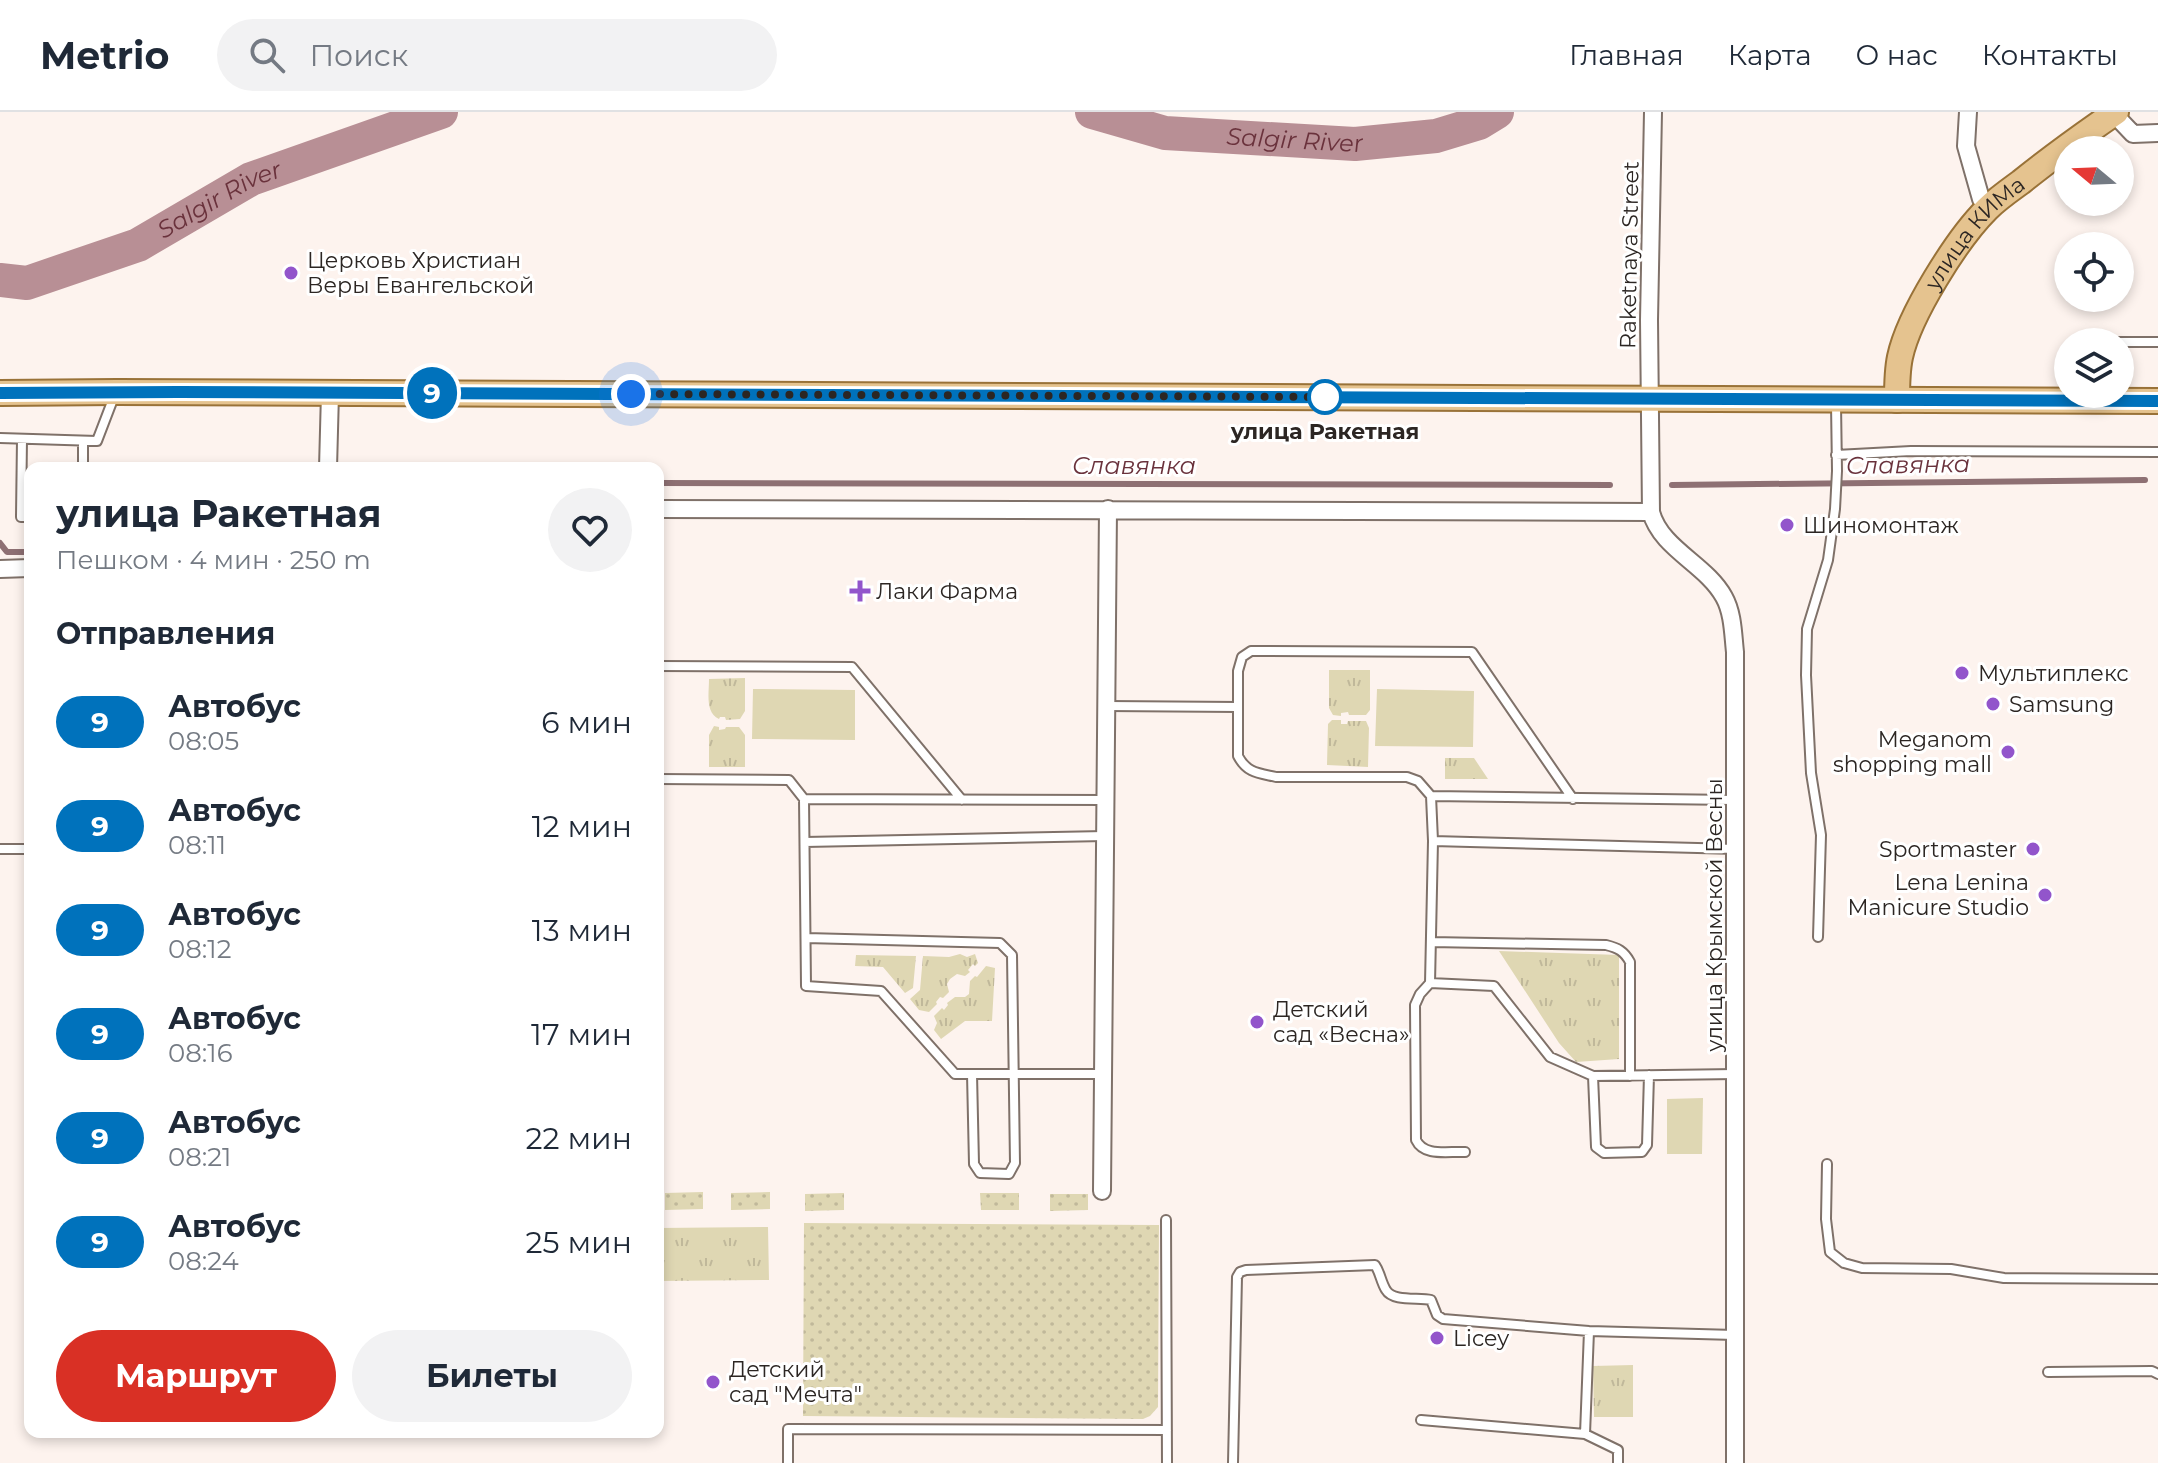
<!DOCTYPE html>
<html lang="ru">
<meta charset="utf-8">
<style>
:root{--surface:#fff;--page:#f2f2f3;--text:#1f2937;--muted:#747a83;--line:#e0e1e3;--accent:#d93025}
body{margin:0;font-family:Montserrat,sans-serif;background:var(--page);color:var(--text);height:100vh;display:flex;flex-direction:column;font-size:30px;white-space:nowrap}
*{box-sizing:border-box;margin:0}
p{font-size:26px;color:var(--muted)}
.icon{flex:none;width:44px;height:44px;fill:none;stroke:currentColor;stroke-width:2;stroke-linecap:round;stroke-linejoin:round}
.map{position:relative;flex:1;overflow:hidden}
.drawer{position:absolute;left:24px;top:350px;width:640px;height:976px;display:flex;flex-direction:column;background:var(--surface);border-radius:16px;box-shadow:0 4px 12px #0003}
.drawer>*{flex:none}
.badge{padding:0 16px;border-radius:26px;font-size:28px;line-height:52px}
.needle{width:52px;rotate:289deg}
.fabs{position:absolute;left:2054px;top:24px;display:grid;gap:16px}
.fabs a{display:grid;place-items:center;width:80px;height:80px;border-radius:50%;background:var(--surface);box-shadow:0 4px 12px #0003;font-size:40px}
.you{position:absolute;width:40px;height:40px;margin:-20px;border:6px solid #fff;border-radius:50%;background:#1a73e8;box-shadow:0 0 0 12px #1a73e833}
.map>.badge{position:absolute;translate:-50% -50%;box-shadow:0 0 0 4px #fff}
h2{padding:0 32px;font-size:30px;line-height:72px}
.round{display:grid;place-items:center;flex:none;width:84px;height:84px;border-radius:42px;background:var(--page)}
.headline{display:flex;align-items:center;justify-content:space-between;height:136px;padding:0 32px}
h1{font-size:38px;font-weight:700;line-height:60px}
.action{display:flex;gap:16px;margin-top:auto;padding:16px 32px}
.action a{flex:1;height:92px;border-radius:48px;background:var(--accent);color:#fff;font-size:32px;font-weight:700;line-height:92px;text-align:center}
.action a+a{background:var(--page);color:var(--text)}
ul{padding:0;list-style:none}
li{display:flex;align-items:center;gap:24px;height:104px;padding:0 32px}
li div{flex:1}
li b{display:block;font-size:30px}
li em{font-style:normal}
li .badge{min-width:88px;font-weight:700;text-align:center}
header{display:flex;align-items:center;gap:48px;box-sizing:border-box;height:112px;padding:0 40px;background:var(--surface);border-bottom:2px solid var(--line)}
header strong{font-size:38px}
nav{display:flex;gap:44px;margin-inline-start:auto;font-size:28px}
.search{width:560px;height:72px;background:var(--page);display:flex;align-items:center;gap:20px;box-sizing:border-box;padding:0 28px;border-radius:44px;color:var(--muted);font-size:30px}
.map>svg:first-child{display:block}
</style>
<header>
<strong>Metrio</strong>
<div class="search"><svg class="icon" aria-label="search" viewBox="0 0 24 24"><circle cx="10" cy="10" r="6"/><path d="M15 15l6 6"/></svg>Поиск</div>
<nav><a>Главная</a><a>Карта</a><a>О нас</a><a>Контакты</a></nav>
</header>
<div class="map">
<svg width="2158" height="1351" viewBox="0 0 2158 1351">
<defs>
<pattern id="grass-dots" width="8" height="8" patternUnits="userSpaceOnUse" patternTransform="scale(2)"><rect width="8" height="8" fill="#dfd7b3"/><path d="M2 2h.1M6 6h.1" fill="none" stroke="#c0b89a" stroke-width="1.8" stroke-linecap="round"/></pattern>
<pattern id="park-tufts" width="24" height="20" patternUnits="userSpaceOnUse" patternTransform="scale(2)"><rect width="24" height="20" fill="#dfd7b3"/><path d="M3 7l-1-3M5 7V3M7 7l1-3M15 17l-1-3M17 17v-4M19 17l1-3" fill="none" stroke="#c0b89a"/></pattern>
</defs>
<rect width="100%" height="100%" fill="#fdf3ee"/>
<path fill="url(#grass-dots)" d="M703,1080V1097L665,1098V1081Z
M770,1080V1097L731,1098V1081Z
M844,1081V1098L805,1099V1082Z
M980,1081H1019V1098H981Z
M1050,1082H1088V1098L1050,1099Z
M804,1111L1159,1113L1158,1295L1150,1304L1143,1307L803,1304Z"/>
<path fill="url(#park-tufts)" d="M1329,558H1370V598L1366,603H1349L1348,600L1341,601V604L1333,603L1329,596Z
M745,566V599L740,607L726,608L725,605H720L719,607C705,600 709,582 709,567Z
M1332,608H1341V612H1347L1348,609H1366L1369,616L1368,655L1327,653L1328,612Z
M714,614L719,615V618L725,617L726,615H739L745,623V655H709V623Z
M1445,646H1474L1488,667H1445Z
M1499,839L1619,843V947L1576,950L1559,931Z
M960,842L967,845L975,842L978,851L975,854L973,852L968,858L970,860L965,864L957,862L950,867L947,872L949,880L943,886L940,885L936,890L937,892L929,900L919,898L910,887L920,878L923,844L949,845Z
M856,843L916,844L913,876L905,881L883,855L855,854Z
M986,854L995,856L992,909H965L941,927L934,918L937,911L934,904L942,896L944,898L948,893L947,891L955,885H965L969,882L970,869L975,864L977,865Z
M768,1115L769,1168L658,1169V1116Z
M1633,1253V1305H1594L1593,1254Z"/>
<path fill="#dfd7b3" d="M753,577L855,578V628L752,627Z
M1377,577L1474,579L1473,635L1375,634Z
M1703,986L1702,1042H1667V987Z"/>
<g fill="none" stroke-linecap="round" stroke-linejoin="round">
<path stroke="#8e7073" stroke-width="6" d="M658,371L1610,373
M1672,373L2145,368
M0,431L7,440H30"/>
<g stroke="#b88f95" stroke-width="34">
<path id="s1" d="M1092,0L1165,21L1355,32L1436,24L1479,11L1497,0"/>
<path id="s2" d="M0,168L27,171L138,133L251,67L441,0"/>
</g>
<defs>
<path id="service" d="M2118,230H2158
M0,326L97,329L115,282
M22,327L21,405H30
M1836,343L1911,339L2158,340
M83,356V329
M658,554L852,555L962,688
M1107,594L1238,595
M658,667L789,668L804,687L806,874L881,879L955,962H1103
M1431,684L1734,688
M804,687L1106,688
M1573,687L1472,540L1251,539L1242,545L1238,559V644C1247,661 1258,661 1276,665H1407L1418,669L1431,684L1433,729L1430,871L1494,874L1550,945L1593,964L1736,962
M1433,729L1736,737
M805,730L1105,724
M0,737H30
M1818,825L1821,723L1811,661L1806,563L1807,517L1828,448L1835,397L1837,359L1836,292
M806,826L1000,831L1012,843L1015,1051L1009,1062L980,1061L974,1052L972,962
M1431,830L1606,833C1618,836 1624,839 1630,850V964
M1430,871L1420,882L1415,893L1416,1028C1424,1045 1448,1039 1465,1040
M1593,964L1596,1035L1604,1041L1642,1040L1647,1033L1649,963
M1827,1052L1826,1107L1830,1140L1844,1151L1862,1156L1951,1157L2004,1166L2158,1167
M1166,1108L1167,1351
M1589,1219L1585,1322L1618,1338V1351
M2048,1260L2152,1259L2158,1262
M1421,1308L1585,1322
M788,1351V1317L1167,1318
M1233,1351L1237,1165L1240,1160L1246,1158L1375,1153C1380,1160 1381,1170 1386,1178C1393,1190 1419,1185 1431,1188L1437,1203L1443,1207L1589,1219L1735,1223"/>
<path id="minor" d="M1653,0L1649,208L1651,400C1661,437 1706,452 1724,485C1733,501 1733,522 1735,540V1351
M1968,0L1966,34L1981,87L1988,96
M2114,2L2133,22L2158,21
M328,356L330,281
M658,397L1651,400
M0,457L30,456
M1102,1079L1108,397"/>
<g id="primary">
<path d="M0,281L117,280L2158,289"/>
<path id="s3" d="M1897,288C1897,273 1897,259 1900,245C1909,203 1957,127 1987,97C1997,87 2010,78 2021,70C2052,45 2084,22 2116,0"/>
</g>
</defs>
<use href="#service" stroke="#7f7169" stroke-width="12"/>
<use href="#minor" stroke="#7f7169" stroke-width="20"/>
<use href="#primary" stroke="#997238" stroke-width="28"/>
<use href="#service" stroke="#fff" stroke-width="8"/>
<use href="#minor" stroke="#fff" stroke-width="16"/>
<use href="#primary" stroke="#e5c38f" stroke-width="24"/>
</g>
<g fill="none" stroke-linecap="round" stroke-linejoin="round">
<defs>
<path id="line" d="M0,281L178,280L2158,289"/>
</defs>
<use href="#line" stroke="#fff" stroke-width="18"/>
<use href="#line" stroke="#0072bc" stroke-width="12"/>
<path stroke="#2c2623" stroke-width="8" stroke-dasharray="0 14.4" d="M631,282L1325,285"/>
</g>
<g fill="#9255cb" stroke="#fff" stroke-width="3">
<circle cx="291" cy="161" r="8"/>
<circle cx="1787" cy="413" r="8"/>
<path d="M856 467h8v8h8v8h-8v8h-8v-8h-8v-8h8z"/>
<circle cx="1962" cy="561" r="8"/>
<circle cx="1993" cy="592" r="8"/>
<circle cx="2008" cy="640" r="8"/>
<circle cx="2033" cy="737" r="8"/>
<circle cx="2045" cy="783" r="8"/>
<circle cx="1257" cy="910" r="8"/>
<circle cx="1437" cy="1226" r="8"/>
<circle cx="713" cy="1270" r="8"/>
</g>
<circle fill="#fff" stroke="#0072bc" stroke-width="4" cx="1325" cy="285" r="16"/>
<g text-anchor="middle" stroke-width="6" stroke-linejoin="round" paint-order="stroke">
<g font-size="22" fill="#2c2623" stroke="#fff">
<text dy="8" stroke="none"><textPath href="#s3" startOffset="190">улица КИМа</textPath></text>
<text transform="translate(1629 143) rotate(-89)" y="8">Raketnaya Street</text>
<text transform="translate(1714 803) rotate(-90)" y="8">улица Крымской Весны</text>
</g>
<g font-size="22" fill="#2c2623" stroke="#fff" text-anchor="start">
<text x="307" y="156">Церковь Христиан<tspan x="307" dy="25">Веры Евангельской</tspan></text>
<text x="1803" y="421">Шиномонтаж</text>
<text x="876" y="487">Лаки Фарма</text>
<text x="1978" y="569">Мультиплекс</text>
<text x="2009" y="600">Samsung</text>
<text x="1992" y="635" text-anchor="end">Meganom<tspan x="1992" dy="25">shopping mall</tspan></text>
<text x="2017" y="745" text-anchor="end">Sportmaster</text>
<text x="2029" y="778" text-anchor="end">Lena Lenina<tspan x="2029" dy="25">Manicure Studio</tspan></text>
<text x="1273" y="905">Детский<tspan x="1273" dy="25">сад «Весна»</tspan></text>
<text x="1453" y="1234">Licey</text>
<text x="729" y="1265">Детский<tspan x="729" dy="25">сад "Мечта"</tspan></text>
</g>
<g font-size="22" font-weight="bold" fill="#2c2623" stroke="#fff">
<text x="1325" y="327">улица Ракетная</text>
</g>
<g font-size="24" font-style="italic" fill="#6a323c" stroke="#fff">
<text dy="8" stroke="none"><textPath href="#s1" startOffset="206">Salgir River</textPath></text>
<text dy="8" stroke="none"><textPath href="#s2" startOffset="238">Salgir River</textPath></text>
<text transform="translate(1908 353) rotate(-1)" y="8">Славянка</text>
<text x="1134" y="362">Славянка</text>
</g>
</g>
</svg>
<div class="fabs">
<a><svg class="needle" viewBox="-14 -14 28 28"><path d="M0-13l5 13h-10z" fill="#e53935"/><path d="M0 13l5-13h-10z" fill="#747a83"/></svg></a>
<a><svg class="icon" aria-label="locate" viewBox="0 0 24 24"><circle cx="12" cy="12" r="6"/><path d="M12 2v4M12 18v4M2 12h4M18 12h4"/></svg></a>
<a><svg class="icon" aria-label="layers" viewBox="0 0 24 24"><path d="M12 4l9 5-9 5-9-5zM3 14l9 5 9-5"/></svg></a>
</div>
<div class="you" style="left:631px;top:282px"></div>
<b class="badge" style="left:432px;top:281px;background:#0072bc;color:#fff">9</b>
<section class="drawer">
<div class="headline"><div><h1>улица Ракетная</h1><p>Пешком · 4 мин · 250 m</p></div><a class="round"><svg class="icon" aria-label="heart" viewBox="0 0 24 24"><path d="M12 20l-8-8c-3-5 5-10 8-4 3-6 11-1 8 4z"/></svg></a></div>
<h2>Отправления</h2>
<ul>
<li><span class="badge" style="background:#0072bc;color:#fff">9</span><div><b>Автобус</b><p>08:05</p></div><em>6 мин</em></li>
<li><span class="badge" style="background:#0072bc;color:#fff">9</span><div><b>Автобус</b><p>08:11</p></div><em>12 мин</em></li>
<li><span class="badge" style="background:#0072bc;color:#fff">9</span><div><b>Автобус</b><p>08:12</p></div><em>13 мин</em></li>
<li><span class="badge" style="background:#0072bc;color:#fff">9</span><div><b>Автобус</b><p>08:16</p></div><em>17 мин</em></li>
<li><span class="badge" style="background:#0072bc;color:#fff">9</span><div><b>Автобус</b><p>08:21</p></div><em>22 мин</em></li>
<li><span class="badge" style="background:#0072bc;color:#fff">9</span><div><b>Автобус</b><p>08:24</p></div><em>25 мин</em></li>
</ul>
<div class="action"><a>Маршрут</a><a>Билеты</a></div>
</section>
</div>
